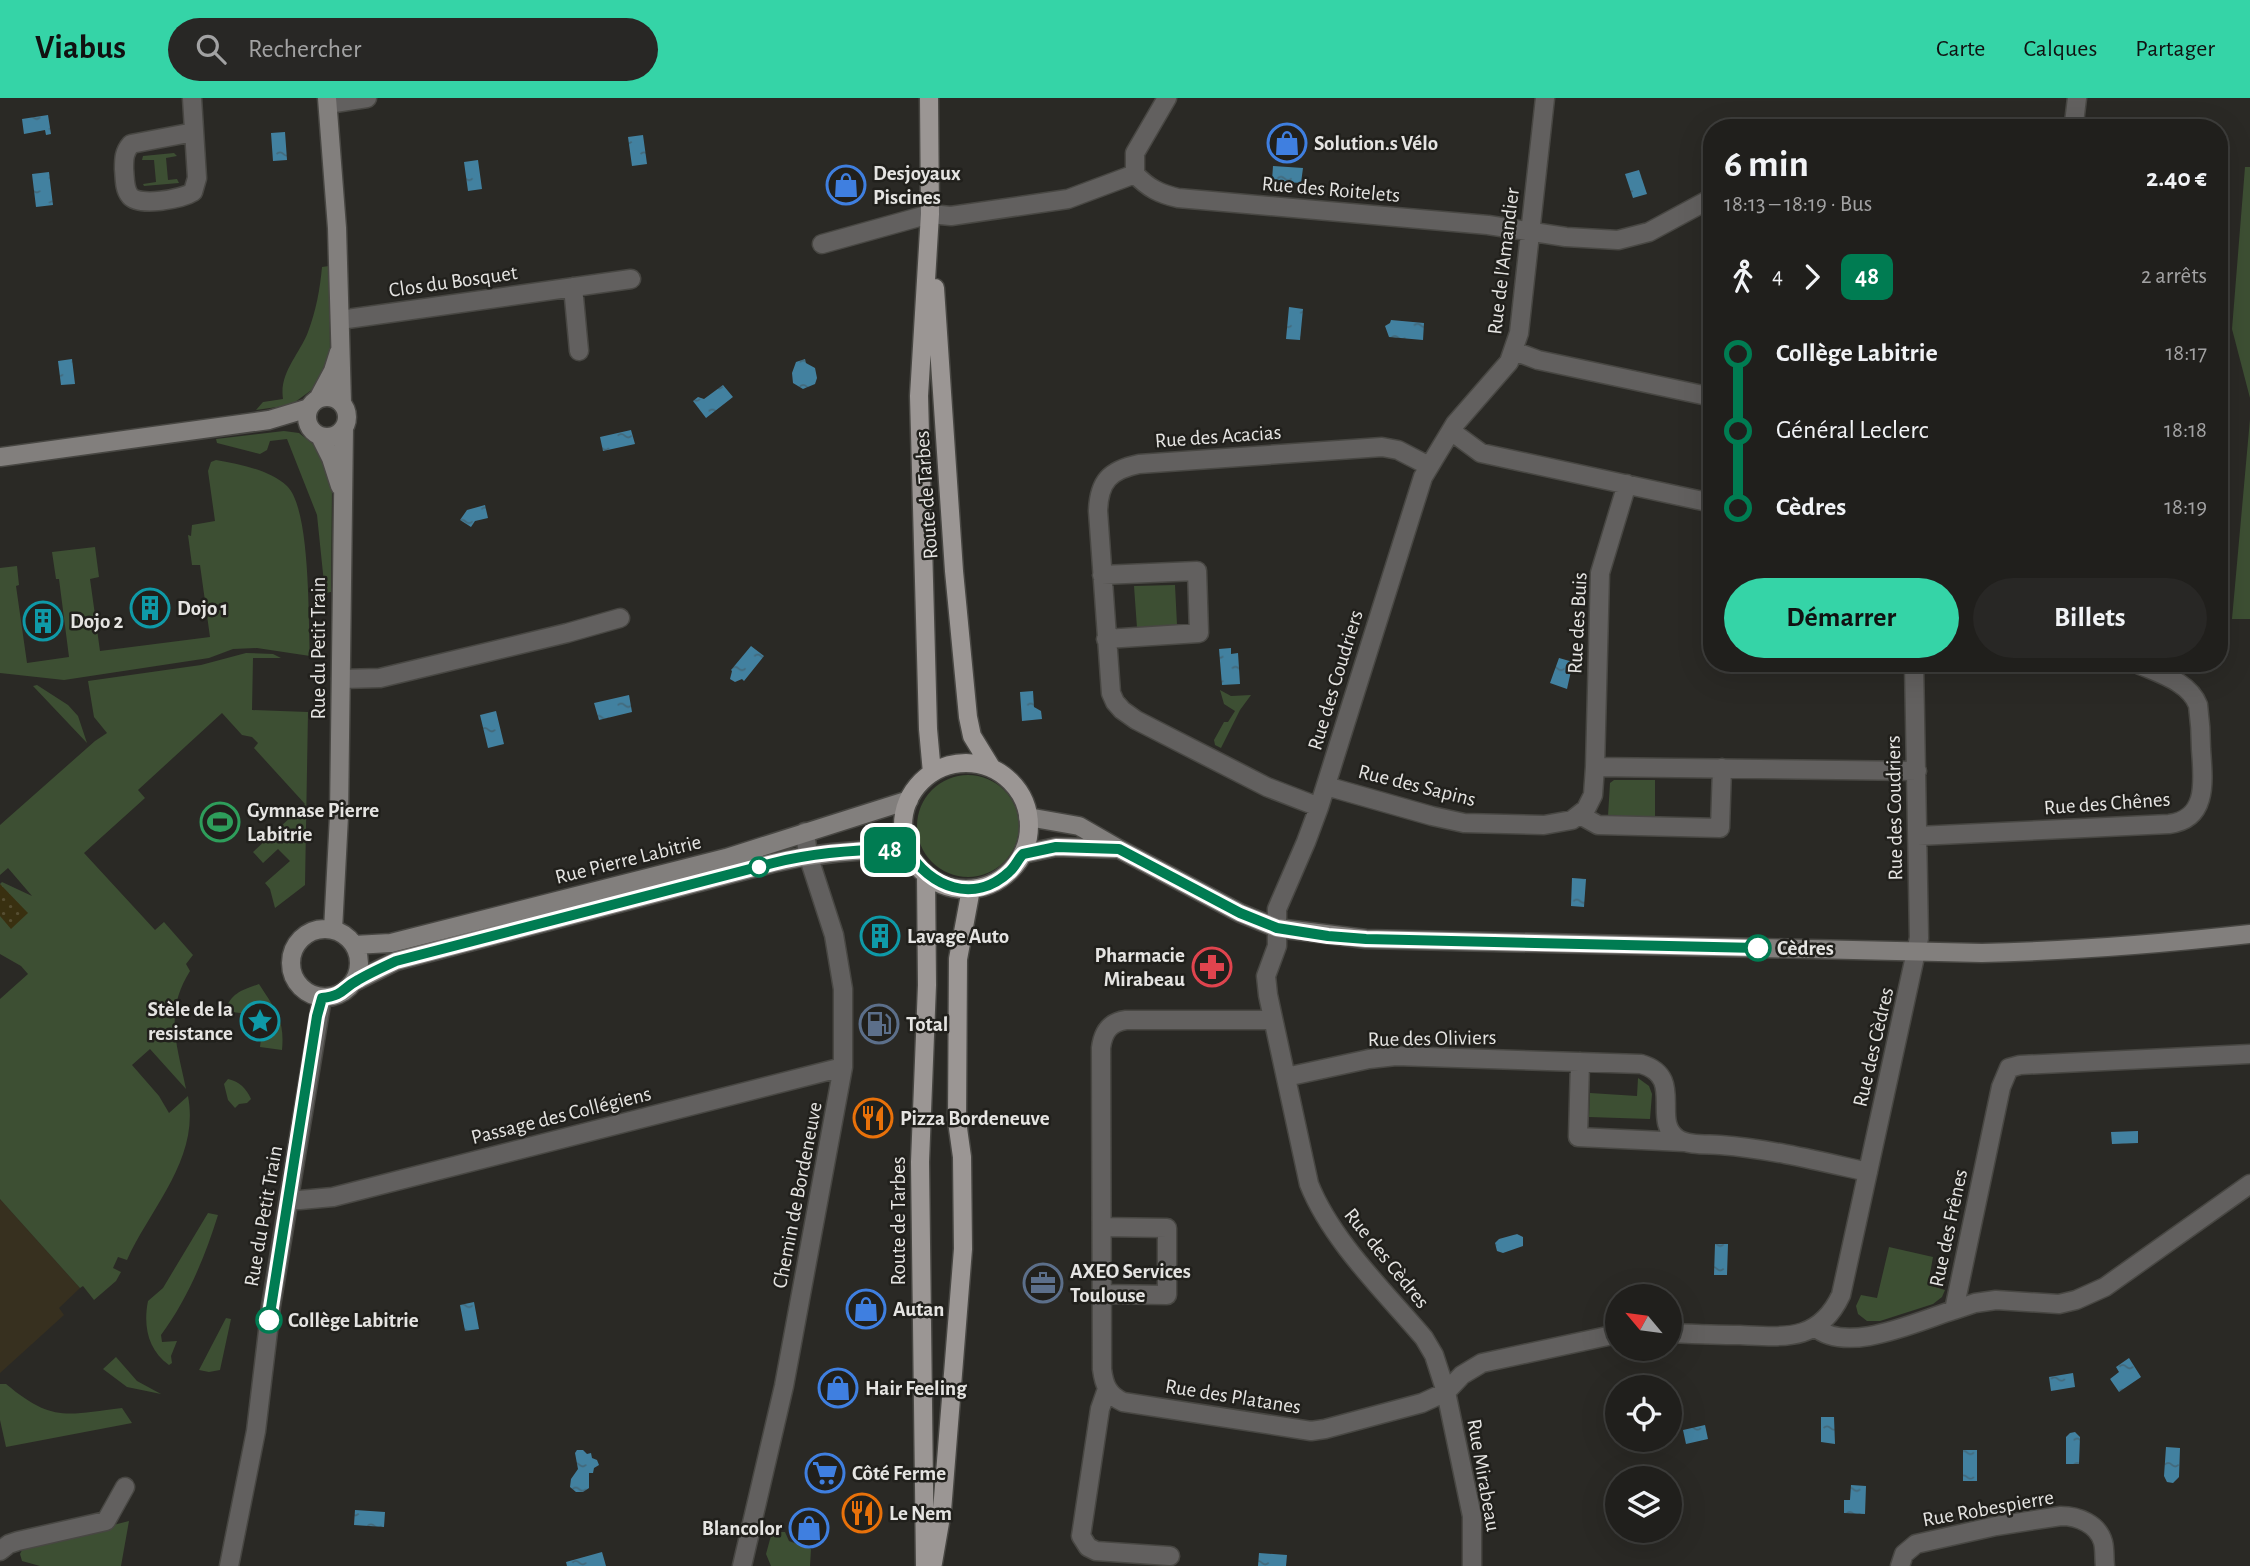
<!DOCTYPE html>
<html lang="fr">
<meta charset="utf-8">
<style>
:root{--surface:#201f1c;--page:#282725;--text:#f1f3f6;--muted:#a2a2a3;--line:#3d3d3b;--accent:#35d4a7}
body{margin:0;font-family:"Alegreya Sans",sans-serif;background:var(--page);color:var(--text);height:100vh;display:flex;flex-direction:column;font-size:26px;white-space:nowrap}
*{box-sizing:border-box;margin:0}
p{font-size:23px;color:var(--muted)}
.icon{flex:none;width:38px;height:38px;fill:none;stroke:currentColor;stroke-width:2;stroke-linecap:round;stroke-linejoin:round}
.map{position:relative;flex:1;overflow:hidden}
.sheet{position:absolute;left:1703px;top:21px;width:525px;height:553px;display:flex;flex-direction:column;background:var(--surface);border-radius:28px;box-shadow:0 7px 28px #0002,0 0 0 2px var(--line)}
.sheet>*{flex:none}
.badge{padding:0 14px;border-radius:10px;font-size:24px;line-height:46px}
.needle{width:46px;rotate:299deg}
.fabs{position:absolute;left:1605px;top:1186px;display:grid;gap:14px}
.fabs a{display:grid;place-items:center;width:77px;height:77px;border-radius:50%;background:var(--surface);box-shadow:0 7px 28px #0002,0 0 0 2px var(--line);font-size:35px}
.map>.badge{position:absolute;translate:-50% -50%;box-shadow:0 0 0 4px #fff}
.legs{display:flex;align-items:center;gap:10px;height:77px;padding:0 21px;font-size:23px}
.legs p{margin-inline-start:auto}
.overview{display:flex;align-items:center;justify-content:space-between;height:119px;padding:0 21px}
h1{font-size:38px;font-weight:700;line-height:52px}
.cta{display:flex;gap:14px;margin-top:auto;padding:14px 21px}
.cta a{flex:1;height:80px;border-radius:42px;background:var(--accent);color:#111;font-size:28px;font-weight:700;line-height:80px;text-align:center}
.cta a+a{background:var(--page);color:var(--text)}
ul{padding:0 21px;list-style:none}
li{display:flex;align-items:center;gap:24px;height:77px;font-size:26px}
li i{display:grid;place-items:center;width:10px;height:100%;margin:0 9px;background:currentColor}
li i::after{content:'';width:18px;height:18px;margin:-9px;border:5px solid;border-radius:50%;background:var(--surface)}
li p{margin-inline-start:auto}
li:first-child i{background:linear-gradient(#0000 50%,currentColor 0)}
li:last-child i{background:linear-gradient(currentColor 50%,#0000 0)}
header{display:flex;align-items:center;gap:42px;box-sizing:border-box;height:98px;padding:0 35px;background:var(--accent);color:#111}
header strong{font-size:33px}
nav{display:flex;gap:38px;margin-inline-start:auto;font-size:24px}
.search{width:490px;height:63px;background:var(--page);display:flex;align-items:center;gap:18px;box-sizing:border-box;padding:0 24px;border-radius:38px;color:var(--muted);font-size:26px}
.map>svg:first-child{display:block}
</style>
<header>
<strong>Viabus</strong>
<div class="search"><svg class="icon" aria-label="search" viewBox="0 0 24 24"><circle cx="10" cy="10" r="6"/><path d="M15 15l6 6"/></svg>Rechercher</div>
<nav><a>Carte</a><a>Calques</a><a>Partager</a></nav>
</header>
<div class="map">
<svg width="2250" height="1468" viewBox="0 0 2250 1468">
<defs>
<pattern id="sand-dots" width="8" height="8" patternUnits="userSpaceOnUse" patternTransform="scale(1.75)"><rect width="8" height="8" fill="#393010"/><path d="M2 2h.1M6 6h.1" fill="none" stroke="#564e32" stroke-width="1.8" stroke-linecap="round"/></pattern>
<pattern id="water-ripples" width="26" height="14" patternUnits="userSpaceOnUse" patternTransform="scale(1.75)"><rect width="26" height="14" fill="#4281a0"/><path d="M2 4q2-2 4 0t4 0M15 11q2-2 4 0t4 0" fill="none" stroke="#43697b"/></pattern>
</defs>
<rect width="100%" height="100%" fill="#2a2925"/>
<path fill="#37301f" d="M0,1101L80,1190L59,1210L64,1217L0,1275Z"/>
<path fill="#3d4f33" d="M174,55L177,58L166,60L168,82L177,81L179,85L144,88L143,86L156,84L154,62H142L143,58Z
M2245,69H2250V300L2232,231Z
M329,168L330,251L325,276L317,288L291,307L256,312L263,304L283,301C279,275 299,257 308,234C316,213 320,191 322,169Z
M2250,321V521H2232Z
M284,333L299,335L322,353L332,390L331,494L325,495L317,417L287,341L270,343L267,352L260,356L217,345L216,341Z
M216,362C239,366 270,372 287,388C311,411 308,523 310,558L257,550L233,551L209,560L64,582L0,575V470L17,468L19,487L16,488L27,565L69,559L59,481H56L52,454L95,449L99,479L90,481L100,553L210,539L200,467H192L188,437L191,438L192,427L215,423L208,373L211,364Z
M1175,487L1177,527L1137,530L1134,488Z
M246,555L273,556L281,560H253L252,612L308,614L305,787L275,810L270,791L265,785L290,763L278,751L263,765L253,754L305,706L254,650L258,645L252,639L242,637L222,615L138,692L145,700L84,755L155,832L164,824L193,857L186,866L190,873C164,914 177,947 186,991L150,951L132,967L159,998L169,1015L188,998C200,1061 151,1109 127,1162L118,1159L113,1170L121,1174L116,1183L94,1202L83,1188L80,1190L0,1101V901L28,876L21,868L0,856V786L2,784L32,798L8,770L0,777V727L95,643L107,635L94,619L88,583L201,567Z
M37,587L68,607L78,618L87,645L33,588Z
M1220,592L1231,598L1251,597L1240,612L1221,650L1215,647L1214,642L1224,624H1228L1235,613L1224,606Z
M917 728a51 51 0 1 1 102 0a51 51 0 1 1-102 0Z
M1614,682H1655V723L1614,722L1608,718L1610,685Z
M259,886C275,911 285,921 282,952L260,949L262,932L269,928L270,923L265,915L260,914L255,917L225,913C231,895 242,892 259,886Z
M1638,980L1649,988L1652,996L1650,1021L1589,1019L1590,995L1637,998Z
M228,981C240,984 246,990 251,1001L247,1005L239,1006L235,1010L228,1002L224,986Z
M208,1115L218,1117C205,1159 187,1202 161,1237L162,1244L177,1243L171,1258L172,1265L169,1267C148,1252 143,1228 148,1203L163,1190Z
M1889,1149L1933,1159L1928,1187L1945,1192L1942,1199L1933,1206L1880,1223H1867L1858,1216L1856,1208L1861,1197L1877,1200Z
M226,1220L231,1221L220,1272L209,1274L199,1272Z
M116,1259L137,1283L161,1296L127,1289L103,1271Z
M0,1286H6C52,1324 65,1317 122,1310L132,1325L6,1349L0,1322Z
M129,1423L121,1468H40L22,1463L20,1456L23,1450Z
M772,1434H785L789,1443L811,1451L810,1468H771L766,1456Z"/>
<path fill="url(#sand-dots)" d="M0,786L28,815L11,831L0,818Z"/>
<path fill="url(#water-ripples)" d="M48,17L51,36L46,37L45,32L24,36L22,21Z
M285,34L287,62L273,63L271,35Z
M643,37L647,66L632,68L628,39Z
M478,62L482,91L468,93L464,64Z
M1273,68L1303,70L1301,85L1272,83Z
M1639,72L1647,96L1633,100L1625,76Z
M49,74L53,107L36,109L32,76Z
M1289,209L1303,211L1300,242L1286,241Z
M1391,222L1424,225L1423,242L1389,239L1385,228L1390,225Z
M72,261L75,286L61,287L58,263Z
M805,261L806,265L815,270L817,280L815,286L803,291L793,285L792,275L796,264Z
M723,287L733,299L706,320L693,303L698,299L704,301Z
M631,332L635,346L603,353L600,339Z
M2219,370L2229,371L2226,406L2219,405Z
M485,407L488,420L475,423L471,429L460,422L467,412Z
M751,548L764,558L744,583L742,581L735,584L730,581L732,573L731,572Z
M1231,550V556L1238,555L1240,586L1222,587L1219,551Z
M1559,560L1573,564L1567,591L1550,585Z
M1033,593L1034,609L1041,613L1042,621L1022,623L1020,594Z
M629,597L632,614L599,622L594,605Z
M496,613L504,646L488,650L480,617Z
M1572,780L1586,781L1584,809L1571,808Z
M2138,1033V1045L2112,1046L2111,1034Z
M1517,1136L1523,1139V1148L1503,1155L1497,1153L1495,1145L1499,1141Z
M1715,1146H1728L1727,1177H1714Z
M474,1204L479,1231L465,1233L460,1207Z
M2129,1260L2141,1279L2119,1294L2110,1281L2119,1274L2116,1269Z
M2073,1275L2075,1289L2051,1293L2049,1279Z
M1821,1319H1834L1835,1346L1821,1344Z
M1705,1327L1708,1341L1686,1346L1683,1332Z
M2075,1334L2080,1339L2079,1366H2066V1339L2070,1335Z
M2166,1349L2180,1350L2179,1379L2173,1385L2167,1384L2164,1378Z
M577,1352H583L587,1356L591,1355L592,1360L597,1362L599,1367L594,1370L593,1375H589V1390L583,1394H576L570,1389L571,1381L578,1371L575,1355Z
M1963,1352H1977V1383H1963Z
M1851,1387L1866,1388L1865,1416L1844,1415V1402H1850Z
M355,1412L385,1414L384,1429L354,1427Z
M602,1454L606,1468H567L566,1464Z
M1259,1455L1287,1457L1286,1468H1258Z"/>
<g fill="none" stroke-linecap="round" stroke-linejoin="round">
<defs>
<path id="street" d="M192,0L197,80L193,94C182,101 139,109 130,98C124,91 125,80 124,71C124,61 124,54 131,46L194,34
M1545,0L1519,235L1509,264L1455,326L1423,379L1319,709L1306,744L1277,811V848L1266,878L1268,897L1309,1086C1331,1142 1385,1194 1424,1240L1434,1257L1446,1294L1462,1277L1482,1265L1617,1236
M328,6L367,0
M2071,30L2074,25L2077,0
M1135,76C1148,90 1160,96 1178,100L1488,127L1566,139L1618,142L1649,134L1712,100
M1135,76V55L1167,0
M822,146L930,116L951,118L1068,101L1135,76
M573,189L579,253
M340,222L631,181
M1514,253L1538,262L1712,299
M1451,333L1481,355L1712,405
M1102,477L1197,473L1199,535L1106,541
M341,581L380,580L567,535L620,520
M1595,669L1600,475L1627,386
M1326,688L1432,718L1464,725L1544,727L1572,722L1586,711L1593,697L1595,669L1917,673
M1319,709L1267,689L1136,622L1122,612L1115,604L1111,595L1098,413C1099,383 1110,372 1139,366L1382,349L1398,352L1429,368
M1580,717L1598,727L1720,730L1722,670
M1918,738L2169,726C2209,721 2203,681 2201,651C2201,636 2200,622 2198,607C2189,583 2157,575 2136,565
M1273,922H1126C1110,924 1103,934 1101,950L1102,1271C1104,1287 1108,1297 1123,1304L1311,1333L1325,1331L1422,1305L1446,1294L1472,1418V1468
M2250,956L2020,967L2009,970L2001,989L1954,1212L1975,1205L1996,1202L2059,1206L2076,1202L2105,1189L2250,1086
M1580,964L1578,1039L1684,1044
M1286,979L1369,961L1396,958L1641,966C1686,979 1650,1023 1678,1041C1689,1048 1708,1046 1720,1047C1771,1051 1819,1063 1868,1074
M289,1101L300,1102L333,1099L843,969
M1102,1129L1167,1130V1197L1102,1196
M1815,1229C1847,1257 1918,1223 1954,1212
M1670,1235C1693,1236 1716,1237 1740,1237C1785,1239 1819,1244 1841,1197L1919,840L1914,565
M1107,1291L1100,1311L1081,1438L1088,1449L1096,1453L1170,1458
M0,1453L9,1446L18,1443L106,1423L125,1389
M229,1468L256,1333L271,1208L322,900
M742,1468L784,1288L843,969V891L834,837L808,757L805,734
M1900,1468L1904,1456L1916,1446L1996,1428L2061,1418C2078,1418 2098,1426 2103,1444C2105,1451 2104,1461 2105,1468"/>
<path id="secondary" d="M327,0L337,130L342,305
M307 319a20 20 0 1 1 40 0a20 20 0 1 1-40 0Z
M318,301L333,273L339,254
M320,338L331,360L340,388
M0,359L269,322L309,310
M1028,719L1079,728L1119,751L1240,815L1277,830L1366,841L1982,855C2072,853 2160,846 2250,836
M1023,756L1056,749L1115,751
M291 865a34 34 0 1 1 68 0a34 34 0 1 1-68 0Z
M333,832L339,718L344,330
M354,847L391,845L726,760L909,702
M354,884L396,863L773,765C817,755 863,751 908,752"/>
<path id="primary" d="M929,0L930,116L919,298L928,631L932,675
M935,190L954,473L968,619L972,638L991,669
M903 728a63 63 0 1 1 126 0a63 63 0 1 1-126 0Z
M933,1465L942,1413L963,1151L962,1059L957,1023L958,861L971,791
M925,1468L920,1064L927,887L926,777"/>
</defs>
<use href="#street" stroke="#484743" stroke-width="21"/>
<use href="#secondary" stroke="#484743" stroke-width="21"/>
<use href="#primary" stroke="#484743" stroke-width="21"/>
<use href="#street" stroke="#62605f" stroke-width="18"/>
<use href="#secondary" stroke="#827f7d" stroke-width="18"/>
<use href="#primary" stroke="#9b9694" stroke-width="18"/>
</g>
<g fill="none" stroke-linecap="round" stroke-linejoin="round">
<defs>
<path id="line-1" d="M269,1222L317,918L322,900C345,897 341,891 358,882C370,875 383,869 396,863L773,765C817,754 863,751 908,752C929,790 975,806 1009,774C1015,769 1018,761 1023,756L1056,749L1119,751L1240,815L1277,830L1328,838L1366,841L1758,850"/>
</defs>
<use href="#line-1" stroke="#fff" stroke-width="16"/>
<use href="#line-1" stroke="#007c52" stroke-width="10"/>
</g>
<defs>
<symbol id="shop-ring" viewBox="-11 -11 22 22"><circle r="9.5" fill="#21201c" stroke="#3f7fe0" stroke-width="1.5"/><path d="M-5-2.5h2.3a2.7 3.5 0 0 1 5.4 0H5L5.5 6h-11ZM-1.5-2.5h3a1.5 2.3 0 0 0-3 0Z" fill="#3f7fe0"/></symbol>
<symbol id="building-ring" viewBox="-11 -11 22 22"><circle r="9.5" fill="#21201c" stroke="#0f9aa8" stroke-width="1.5"/><path d="M-4-6H4V6H1V3H-1V6H-4ZM-2.5-4.3h1.7v1.8h-1.7ZM.8-4.3h1.7v1.8H.8ZM-2.5-1h1.7V.8h-1.7ZM.8-1h1.7V.8H.8Z" fill="#0f9aa8"/></symbol>
<symbol id="stadium-ring" viewBox="-11 -11 22 22"><circle r="9.5" fill="#21201c" stroke="#2e9e5b" stroke-width="1.5"/><path d="M0-5a6.5 5 0 1 0 0 10a6.5 5 0 1 0 0-10ZM-3.5-1.8h7v3.6h-7Z" fill="#2e9e5b"/></symbol>
<symbol id="pharmacy-ring" viewBox="-11 -11 22 22"><circle r="9.5" fill="#21201c" stroke="#e0444e" stroke-width="1.5"/><path d="M-2-6h4v4h4v4h-4v4h-4v-4h-4v-4h4Z" fill="#e0444e"/></symbol>
<symbol id="sight-ring" viewBox="-11 -11 22 22"><circle r="9.5" fill="#21201c" stroke="#0f9aa8" stroke-width="1.5"/><path d="M0-6L1.8-2.2L6-1.7L2.9 1.2L3.7 5.4L0 3.3L-3.7 5.4L-2.9 1.2L-6-1.7L-1.8-2.2Z" fill="#0f9aa8"/></symbol>
<symbol id="fuel-ring" viewBox="-11 -11 22 22"><circle r="9.5" fill="#21201c" stroke="#5c6f8a" stroke-width="1.5"/><path d="M-5.5-6h7V0h2V4h1.3V-2.5L3-4.5l.8-.8L6-3V5H2.5V1h-1V6h-7ZM-4.2-4.7v3.2H.2V-4.7Z" fill="#5c6f8a"/></symbol>
<symbol id="restaurant-ring" viewBox="-11 -11 22 22"><circle r="9.5" fill="#21201c" stroke="#e8710a" stroke-width="1.5"/><path d="M-5-6h1v4h1v-4h1v4h1v-4h1v5L-1.5 .5V6h-2V.5L-5-1ZM5-6V6H3V1.5H1.5Q1.5-4 5-6Z" fill="#e8710a"/></symbol>
<symbol id="office-ring" viewBox="-11 -11 22 22"><circle r="9.5" fill="#21201c" stroke="#5c6f8a" stroke-width="1.5"/><path d="M-6-3h4V-5.5h4V-3h4V5H-6ZM-1-4.5V-3h2v-1.5ZM-6 0V1H6V0Z" fill="#5c6f8a"/></symbol>
<symbol id="supermarket-ring" viewBox="-11 -11 22 22"><circle r="9.5" fill="#21201c" stroke="#3f7fe0" stroke-width="1.5"/><path d="M-6-5.5h2.5l.6 2H6L4.5 2H-2.5L-4.4-4H-6ZM-1.5 3.2a1.3 1.3 0 1 0 .1 0ZM3 3.2a1.3 1.3 0 1 0 .1 0Z" fill="#3f7fe0"/></symbol>
</defs>
<g fill-rule="evenodd">
<use href="#shop-ring" x="1265" y="23" width="44" height="44"/>
<use href="#shop-ring" x="824" y="65" width="44" height="44"/>
<use href="#building-ring" x="128" y="488" width="44" height="44"/>
<use href="#building-ring" x="21" y="501" width="44" height="44"/>
<use href="#stadium-ring" x="198" y="702" width="44" height="44"/>
<use href="#building-ring" x="858" y="816" width="44" height="44"/>
<use href="#pharmacy-ring" x="1190" y="847" width="44" height="44"/>
<use href="#sight-ring" x="238" y="901" width="44" height="44"/>
<use href="#fuel-ring" x="857" y="904" width="44" height="44"/>
<use href="#restaurant-ring" x="851" y="998" width="44" height="44"/>
<use href="#office-ring" x="1021" y="1163" width="44" height="44"/>
<use href="#shop-ring" x="844" y="1189" width="44" height="44"/>
<use href="#shop-ring" x="816" y="1268" width="44" height="44"/>
<use href="#supermarket-ring" x="803" y="1353" width="44" height="44"/>
<use href="#restaurant-ring" x="840" y="1393" width="44" height="44"/>
<use href="#shop-ring" x="787" y="1408" width="44" height="44"/>
</g>
<g fill="#fff" stroke="#007c52" stroke-width="3.5">
<circle cx="759" cy="769" r="9"/>
<circle cx="1758" cy="850" r="12"/>
<circle cx="269" cy="1222" r="12"/>
</g>
<g text-anchor="middle" stroke-width="5" stroke-linejoin="round" paint-order="stroke">
<g font-size="21" font-weight="bold" fill="#e5e4e2" stroke="#21201c" text-anchor="start">
<text x="1314" y="52">Solution.s Vélo</text>
<text x="873" y="82">Desjoyaux<tspan x="873" dy="24">Piscines</tspan></text>
<text x="177" y="517">Dojo 1</text>
<text x="70" y="530">Dojo 2</text>
<text x="247" y="719">Gymnase Pierre<tspan x="247" dy="24">Labitrie</tspan></text>
<text x="907" y="845">Lavage Auto</text>
<text x="1185" y="864" text-anchor="end">Pharmacie<tspan x="1185" dy="24">Mirabeau</tspan></text>
<text x="233" y="918" text-anchor="end">Stèle de la<tspan x="233" dy="24">resistance</tspan></text>
<text x="906" y="933">Total</text>
<text x="900" y="1027">Pizza Bordeneuve</text>
<text x="1070" y="1180">AXEO Services<tspan x="1070" dy="24">Toulouse</tspan></text>
<text x="893" y="1218">Autan</text>
<text x="865" y="1297">Hair Feeling</text>
<text x="852" y="1382">Côté Ferme</text>
<text x="889" y="1422">Le Nem</text>
<text x="782" y="1437" text-anchor="end">Blancolor</text>
</g>
<g font-size="21" fill="#e5e4e2" stroke="#21201c">
<text transform="translate(1331 91) rotate(5)" y="7">Rue des Roitelets</text>
<text transform="translate(1503 163) rotate(-83)" y="7">Rue de l'Amandier</text>
<text transform="translate(453 183) rotate(-8)" y="7">Clos du Bosquet</text>
<text transform="translate(1218 338) rotate(-4)" y="7">Rue des Acacias</text>
<text transform="translate(926 397) rotate(-94)" y="7">Route de Tarbes</text>
<text transform="translate(1577 525) rotate(-87)" y="7">Rue des Buis</text>
<text transform="translate(318 550) rotate(-90)" y="7">Rue du Petit Train</text>
<text transform="translate(1335 582) rotate(-73)" y="7">Rue des Coudriers</text>
<text transform="translate(1417 687) rotate(14)" y="7">Rue des Sapins</text>
<text transform="translate(2107 705) rotate(-4)" y="7">Rue des Chênes</text>
<text transform="translate(1894 710) rotate(-91)" y="7">Rue des Coudriers</text>
<text transform="translate(628 761) rotate(-14)" y="7">Rue Pierre Labitrie</text>
<text transform="translate(1432 940) rotate(-1)" y="7">Rue des Oliviers</text>
<text transform="translate(1873 949) rotate(-77)" y="7">Rue des Cèdres</text>
<text transform="translate(561 1017) rotate(-14)" y="7">Passage des Collégiens</text>
<text transform="translate(797 1097) rotate(-79)" y="7">Chemin de Bordeneuve</text>
<text transform="translate(263 1118) rotate(-80)" y="7">Rue du Petit Train</text>
<text transform="translate(898 1123) rotate(-90)" y="7">Route de Tarbes</text>
<text transform="translate(1948 1130) rotate(-78)" y="7">Rue des Frênes</text>
<text transform="translate(1387 1160) rotate(51)" y="7">Rue des Cèdres</text>
<text transform="translate(1233 1298) rotate(9)" y="7">Rue des Platanes</text>
<text transform="translate(1484 1377) rotate(80)" y="7">Rue Mirabeau</text>
<text transform="translate(1988 1410) rotate(-10)" y="7">Rue Robespierre</text>
</g>
<g font-size="21" font-weight="bold" fill="#e5e4e2" stroke="#21201c" text-anchor="start">
<text x="1777" y="857">Cèdres</text>
<text x="288" y="1229">Collège Labitrie</text>
</g>
</g>
</svg>
<div class="fabs">
<a><svg class="needle" viewBox="-14 -14 28 28"><path d="M0-13l5 13h-10z" fill="#e53935"/><path d="M0 13l5-13h-10z" fill="#a2a2a3"/></svg></a>
<a><svg class="icon" aria-label="locate" viewBox="0 0 24 24"><circle cx="12" cy="12" r="6"/><path d="M12 2v4M12 18v4M2 12h4M18 12h4"/></svg></a>
<a><svg class="icon" aria-label="layers" viewBox="0 0 24 24"><path d="M12 4l9 5-9 5-9-5zM3 14l9 5 9-5"/></svg></a>
</div>
<b class="badge" style="left:890px;top:752px;background:#007c52;color:#fff">48</b>
<section class="sheet">
<div class="overview"><div><h1>6 min</h1><p>18:13 – 18:19 · Bus</p></div><b>2.40 €</b></div>
<div class="legs"><svg class="icon" aria-label="walk" viewBox="0 0 24 24"><circle cx="13" cy="4" r="2"/><path d="M13 8l-2 6 4 7M11 14l-3 7M7 12l3-4h3l4 4"/></svg>4<svg class="icon" aria-label="forward" viewBox="0 0 24 24"><path d="M9 5l7 7-7 7"/></svg><b class="badge" style="background:#007c52;color:#fff">48</b><p>2 arrêts</p></div>
<ul>
<li><i style="color:#007c52"></i><b>Collège Labitrie</b><p>18:17</p></li>
<li><i style="color:#007c52"></i><span>Général Leclerc</span><p>18:18</p></li>
<li><i style="color:#007c52"></i><b>Cèdres</b><p>18:19</p></li>
</ul>
<div class="cta"><a>Démarrer</a><a>Billets</a></div>
</section>
</div>
